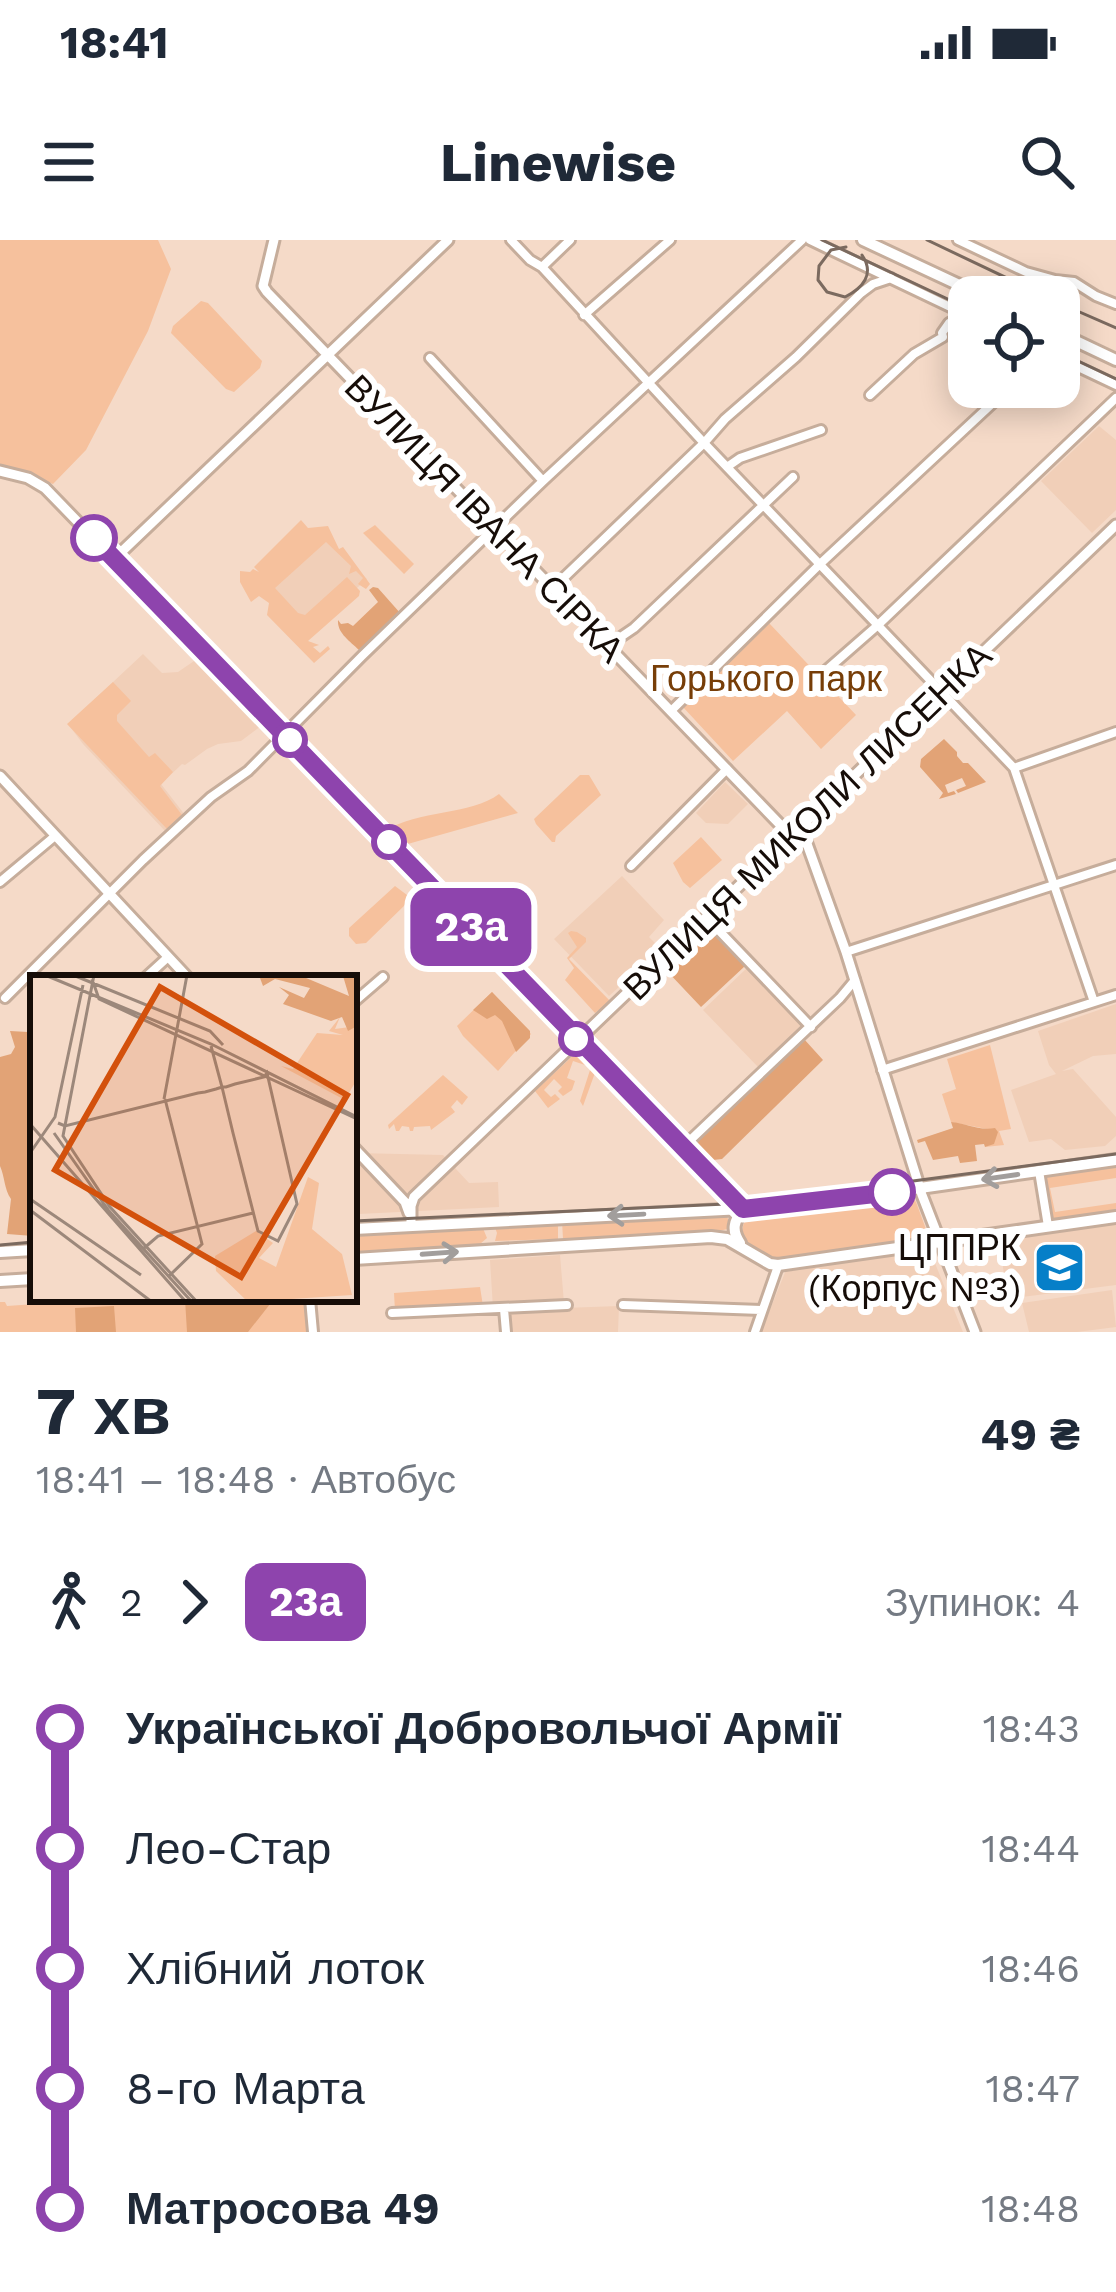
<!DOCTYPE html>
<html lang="uk">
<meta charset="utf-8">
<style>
:root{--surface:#fff;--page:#f6f6f7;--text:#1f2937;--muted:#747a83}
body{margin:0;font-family:"Work Sans",sans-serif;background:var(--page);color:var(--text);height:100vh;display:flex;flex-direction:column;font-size:45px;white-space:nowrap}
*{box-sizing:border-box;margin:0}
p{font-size:39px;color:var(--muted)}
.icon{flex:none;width:66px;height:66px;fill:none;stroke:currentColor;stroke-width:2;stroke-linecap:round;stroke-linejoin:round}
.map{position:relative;height:1092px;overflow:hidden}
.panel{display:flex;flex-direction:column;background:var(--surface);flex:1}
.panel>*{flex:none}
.badge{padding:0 24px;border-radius:18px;font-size:42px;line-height:78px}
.tools{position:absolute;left:948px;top:36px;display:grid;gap:24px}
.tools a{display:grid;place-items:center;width:132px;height:132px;border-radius:24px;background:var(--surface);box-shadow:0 6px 30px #0003;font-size:60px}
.map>.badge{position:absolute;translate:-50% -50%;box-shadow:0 0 0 6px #fff}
.legs{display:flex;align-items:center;gap:18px;height:132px;padding:0 36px;font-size:39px}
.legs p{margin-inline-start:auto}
.summary{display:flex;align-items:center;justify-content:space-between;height:204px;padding:0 36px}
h1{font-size:66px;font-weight:700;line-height:90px}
ul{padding:0 36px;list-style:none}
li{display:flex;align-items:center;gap:42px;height:120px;font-size:45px}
li i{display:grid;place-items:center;width:18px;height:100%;margin:0 15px;background:currentColor}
li i::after{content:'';width:30px;height:30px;margin:-15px;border:9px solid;border-radius:50%;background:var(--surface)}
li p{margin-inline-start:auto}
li:first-child i{background:linear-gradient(#0000 50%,currentColor 0)}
li:last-child i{background:linear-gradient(currentColor 50%,#0000 0)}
.status{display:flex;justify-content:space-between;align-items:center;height:84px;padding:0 60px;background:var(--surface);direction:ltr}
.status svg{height:33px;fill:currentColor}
header{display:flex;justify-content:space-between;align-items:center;height:156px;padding:0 36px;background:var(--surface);font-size:54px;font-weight:700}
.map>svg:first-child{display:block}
</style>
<div class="status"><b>18:41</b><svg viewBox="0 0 49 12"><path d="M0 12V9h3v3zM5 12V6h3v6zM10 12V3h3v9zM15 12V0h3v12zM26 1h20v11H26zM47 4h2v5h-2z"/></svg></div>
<header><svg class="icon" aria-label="menu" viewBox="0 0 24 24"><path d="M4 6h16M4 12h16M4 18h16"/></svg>Linewise<svg class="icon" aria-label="search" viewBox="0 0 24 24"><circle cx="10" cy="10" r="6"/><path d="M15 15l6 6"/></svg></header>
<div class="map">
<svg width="1116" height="1092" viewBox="0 0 1116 1092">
<rect width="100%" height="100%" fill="#f5dac8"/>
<path fill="#f1cfb8" d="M1099,186L1116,200V270L1092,293L1041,241Z
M316,290L367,339L306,394L259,343Z
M143,414L162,433L178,432L197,419L261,486L241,501L218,504L207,509L185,525L182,524L161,544L185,575L166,592L83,504L68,484Z
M725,542L748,564L728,584L706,583L696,573Z
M622,636L664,680L649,697L661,709L609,756L554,699Z
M747,728L803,787L759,828L703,770Z
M1116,764V814L1093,816L1062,831L1073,829L1116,877V896L1105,906L1065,910L1051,899L1029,902L1011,850L1056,834L1049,825L1038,791Z
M356,913L443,915L469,943L498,942L499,967L359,974Z
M1116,983V1045L1007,1059L1001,1011L995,998Z
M930,1011L963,1092H761L786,1030Z
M560,1015L564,1063L493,1068L490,1020Z
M1112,1050L1116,1087L1077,1092H1029L1022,1063Z
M619,1066L618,1092H508L507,1070Z"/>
<path fill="#f6c19d" d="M0,0H158L171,29L148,91L86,210L53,244L12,228L0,226Z
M201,61L208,63L262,121L260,128L234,152L226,149L171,93L173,86Z
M301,280L308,288L328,286L339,309L343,307L370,344L366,349L358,344L363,338L356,331L349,334L351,326L326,302L275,348L298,373L305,375L347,337L360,351L359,356L308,401L319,405L313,407L320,413L328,406L330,409L314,423L267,375L269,363L259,356L251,362L240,342V331L250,332L253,329L259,332L254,327Z
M375,285L414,324L404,334L363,293Z
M769,383L856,475L821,509L787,471L733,521L682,466Z
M113,442L131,461L117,475V481L149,517L155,513L173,532L160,546L182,575L167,589L67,484Z
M580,535H589L601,555L556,596L555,602H552L536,584L534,579Z
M499,554L518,573L397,607L385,591C418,570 471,575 499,554Z
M701,597L722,620L690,648L683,642L673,623Z
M395,646L407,655V663L366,703L356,704L349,696V688Z
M571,691L577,692L586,698V702L569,719L612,763L597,774L600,769L595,773L565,740L574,728L567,718L577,707L568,693Z
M492,752L531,794L498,831L463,796L457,786Z
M990,805L1011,889L999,891L1004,905L985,907L994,903L987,889L951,882L942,854L956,849L947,819Z
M577,812L582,813L596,830L583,866L580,861L591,827L573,821L567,838L575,841L572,850L563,856L558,851L562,847L554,839L544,850L551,857L555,854L560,859L548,868L535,851Z
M443,835L468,857L462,865L457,860L451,867L455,872L431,890L430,886L414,887L413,891H410L409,887L402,886L399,891H396L394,884L389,889L388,885Z
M1116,927V938L1050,948L1055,972L1116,963V976L1050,982L1043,937Z
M909,954L916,962L930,1000L782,1020C758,1018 729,1000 749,975Z
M725,974L730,982L728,989L723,990L563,999L562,981Z
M558,980V999L495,1001L497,993L494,985Z
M482,986L487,998L480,1004L354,1012V992Z
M480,1047L483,1066L395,1071L394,1053Z
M107,1059H308L310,1092H0V1062H5L7,1066Z"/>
<path fill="#e2a376" d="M373,347L378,348L401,374L364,410H359C350,401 337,393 338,380L341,384L348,383L353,386L378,362L369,350Z
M944,499L957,512V516L963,523H968L986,542L958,553L956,550L966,546L962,538L945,545L948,553L954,551L956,554L939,559L943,553L920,527L921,519Z
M709,689L745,726L701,767L666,730Z
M492,752L530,791V798L516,812L502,781L495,775L487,779L473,770Z
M10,791L28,792L33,799V996L7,994L11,959C4,949 5,937 0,926V817L11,814L15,807Z
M804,799L823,820L722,919L704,921L690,906Z
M951,882C966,883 978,891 995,888L998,892L994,904L985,907L984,904L975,905L977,921L960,923L958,916L933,920L925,901L918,903L917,900L953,888Z
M185,1059H274L248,1092H187Z
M114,1066L116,1092H76L75,1068Z"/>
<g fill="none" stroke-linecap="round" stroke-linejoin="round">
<defs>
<path id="minor" d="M511,0L530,20L542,27L704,203L1014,528L1094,762
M810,0L969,76
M958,0L1026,32L1055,40L1074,42L1096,56L1116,64
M542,27L570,0
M584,75L670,0
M430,118L543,241
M1059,118L1116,145
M870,155L914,114L943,97L942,93L949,83L965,74
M727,227L740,218L821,190
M554,347L704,203L725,179L796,117L861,53L873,44L891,38
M609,405L634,388L793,237
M822,434L878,385L1116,158
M671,471L820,324L1010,147
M1014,528L1116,492
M631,626L727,529
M0,642L55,596
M706,677L811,787
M846,712L1116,625
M145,738L168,717
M5,758L143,620L211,557L248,531L362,416L543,241L802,0
M354,762L383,737
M882,830L1116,755
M683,907L840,758L855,740
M1039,931L1048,986
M310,1059L313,1092
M623,1065L761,1070
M504,1069L506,1092
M392,1073L567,1065
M755,1092L778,1026"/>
<path id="tertiary" d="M274,0L263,46L267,52L791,596L806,601
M0,231L28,238L45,248L743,969
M114,319L448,0
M0,536L188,738
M807,580L806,601L846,712L922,955L975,1092
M354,908L405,962L409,973
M411,984V966L414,957L1116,285"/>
<path id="secondary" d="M863,0L985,57
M1059,93L1116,120
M354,989L743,969L913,949L1116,920
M740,1003C731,990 734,981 743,969
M0,1012L33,1010
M354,1019L711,997L727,999L770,1024L778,1025L1116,977
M0,1041L33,1039"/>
</defs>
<use href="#minor" stroke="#c6ad9b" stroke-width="14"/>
<use href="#tertiary" stroke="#c6ad9b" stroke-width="15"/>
<use href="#secondary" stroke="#c6ad9b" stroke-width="16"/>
<use href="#minor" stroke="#fff" stroke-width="8"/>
<use href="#tertiary" stroke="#fff" stroke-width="9"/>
<use href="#secondary" stroke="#fff" stroke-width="10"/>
<path stroke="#7b6a5f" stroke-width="3" d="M822,0L969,69
M846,7L831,10L819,26L818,40L827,52L845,57C863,48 875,34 862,15
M1059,112L1116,139
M354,981L748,963L1116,914
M0,1005L33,1002"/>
<path stroke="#7b6a5f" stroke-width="3" d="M927,0L1047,57
M1059,63L1116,88"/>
</g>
<defs><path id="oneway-shaft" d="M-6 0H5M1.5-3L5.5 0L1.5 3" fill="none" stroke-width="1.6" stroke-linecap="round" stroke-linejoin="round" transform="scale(3)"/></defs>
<g stroke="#a29e9c">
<use href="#oneway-shaft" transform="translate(1000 937) rotate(172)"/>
<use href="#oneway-shaft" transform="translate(626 975) rotate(177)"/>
<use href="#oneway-shaft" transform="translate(440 1013) rotate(-4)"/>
</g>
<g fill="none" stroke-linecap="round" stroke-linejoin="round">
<defs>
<path id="line-1" d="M94,298L743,969L892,952"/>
</defs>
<use href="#line-1" stroke="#fff" stroke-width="27"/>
<use href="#line-1" stroke="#8e44ad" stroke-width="18"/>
</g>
<defs>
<symbol id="university-square" viewBox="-11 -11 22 22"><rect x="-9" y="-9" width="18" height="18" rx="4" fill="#067fc8" stroke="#fff"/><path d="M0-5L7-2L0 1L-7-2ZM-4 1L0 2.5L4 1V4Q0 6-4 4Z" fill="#fff"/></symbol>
</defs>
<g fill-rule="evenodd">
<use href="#university-square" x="1030" y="998" width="59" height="59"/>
</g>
<g fill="#fff" stroke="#8e44ad" stroke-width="6">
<circle cx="94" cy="298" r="21"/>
<circle cx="290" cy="500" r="15"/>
<circle cx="389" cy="602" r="15"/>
<circle cx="576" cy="799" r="15"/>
<circle cx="892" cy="952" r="21"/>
</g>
<g text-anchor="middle" stroke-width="12" stroke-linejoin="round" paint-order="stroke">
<g font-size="36" fill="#160d08" stroke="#fff">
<text transform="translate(485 278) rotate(46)" y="13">ВУЛИЦЯ ІВАНА СІРКА</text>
<text transform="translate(807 581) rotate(-44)" y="13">ВУЛИЦЯ МИКОЛИ ЛИСЕНКА</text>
</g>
<g font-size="36" fill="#773e08" stroke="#fff">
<text x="766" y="451">Горького парк</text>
</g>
<g font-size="36" fill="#160d08" stroke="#fff" text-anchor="end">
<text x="1021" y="1020">ЦППРК<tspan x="1021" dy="41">(Корпус №3)</tspan></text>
</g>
</g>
<g transform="translate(30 735)">
<rect width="327" height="327" fill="#f5dac8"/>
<path d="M310,42L305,54L327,51V104L315,125L251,91L263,94L287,58L313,60L299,56ZM278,202L289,208L282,254L312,279L322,320L218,327L186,296L185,281L226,256L243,268L229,283L246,292Z" fill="#f6c19d"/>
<path d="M269,0L319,21L313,1H327V51L318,56L312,42L301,46L253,29L259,20L249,12L274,23L280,13L245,4L233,11L230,3Z" fill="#e2a376"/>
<path fill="none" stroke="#9c887b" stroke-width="3" d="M15,0L181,69L327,142M43,0L180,56L193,70M64,0L33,161L80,232L167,327M62,4L69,24L327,144M134,124L157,0M135,124L172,269L138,302M28,148L35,151L168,118L175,117L186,114L192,112H196L205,109L234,102L237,98L267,229L248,266L228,256L203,158L192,112L181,71M0,149L156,327M24,158L79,236L162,327M0,178L25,142L53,10M0,224L111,300M0,235L122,327M113,274L128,261L223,238"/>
<path fill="#d3510c" fill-opacity="0.15" stroke="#d3510c" stroke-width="6" d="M130,12L317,120L211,302L25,195Z"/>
<rect width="327" height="327" fill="none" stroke="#160d08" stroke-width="6"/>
</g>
</svg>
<div class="tools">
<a><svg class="icon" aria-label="locate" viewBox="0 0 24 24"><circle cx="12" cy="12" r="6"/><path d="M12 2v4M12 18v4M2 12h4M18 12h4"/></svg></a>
</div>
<b class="badge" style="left:471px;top:687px;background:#8e44ad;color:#fff">23а</b>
</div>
<section class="panel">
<div class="summary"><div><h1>7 хв</h1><p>18:41 – 18:48 · Автобус</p></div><b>49 ₴</b></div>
<div class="legs"><svg class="icon" aria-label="walk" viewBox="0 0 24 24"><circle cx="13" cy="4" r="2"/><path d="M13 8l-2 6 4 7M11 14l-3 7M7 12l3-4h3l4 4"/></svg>2<svg class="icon" aria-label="forward" viewBox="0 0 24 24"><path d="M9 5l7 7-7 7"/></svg><b class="badge" style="background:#8e44ad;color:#fff">23а</b><p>Зупинок: 4</p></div>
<ul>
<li><i style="color:#8e44ad"></i><b>Української Добровольчої Армії</b><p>18:43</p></li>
<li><i style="color:#8e44ad"></i><span>Лео-Стар</span><p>18:44</p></li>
<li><i style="color:#8e44ad"></i><span>Хлібний лоток</span><p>18:46</p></li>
<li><i style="color:#8e44ad"></i><span>8-го Марта</span><p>18:47</p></li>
<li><i style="color:#8e44ad"></i><b>Матросова 49</b><p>18:48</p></li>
</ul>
</section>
